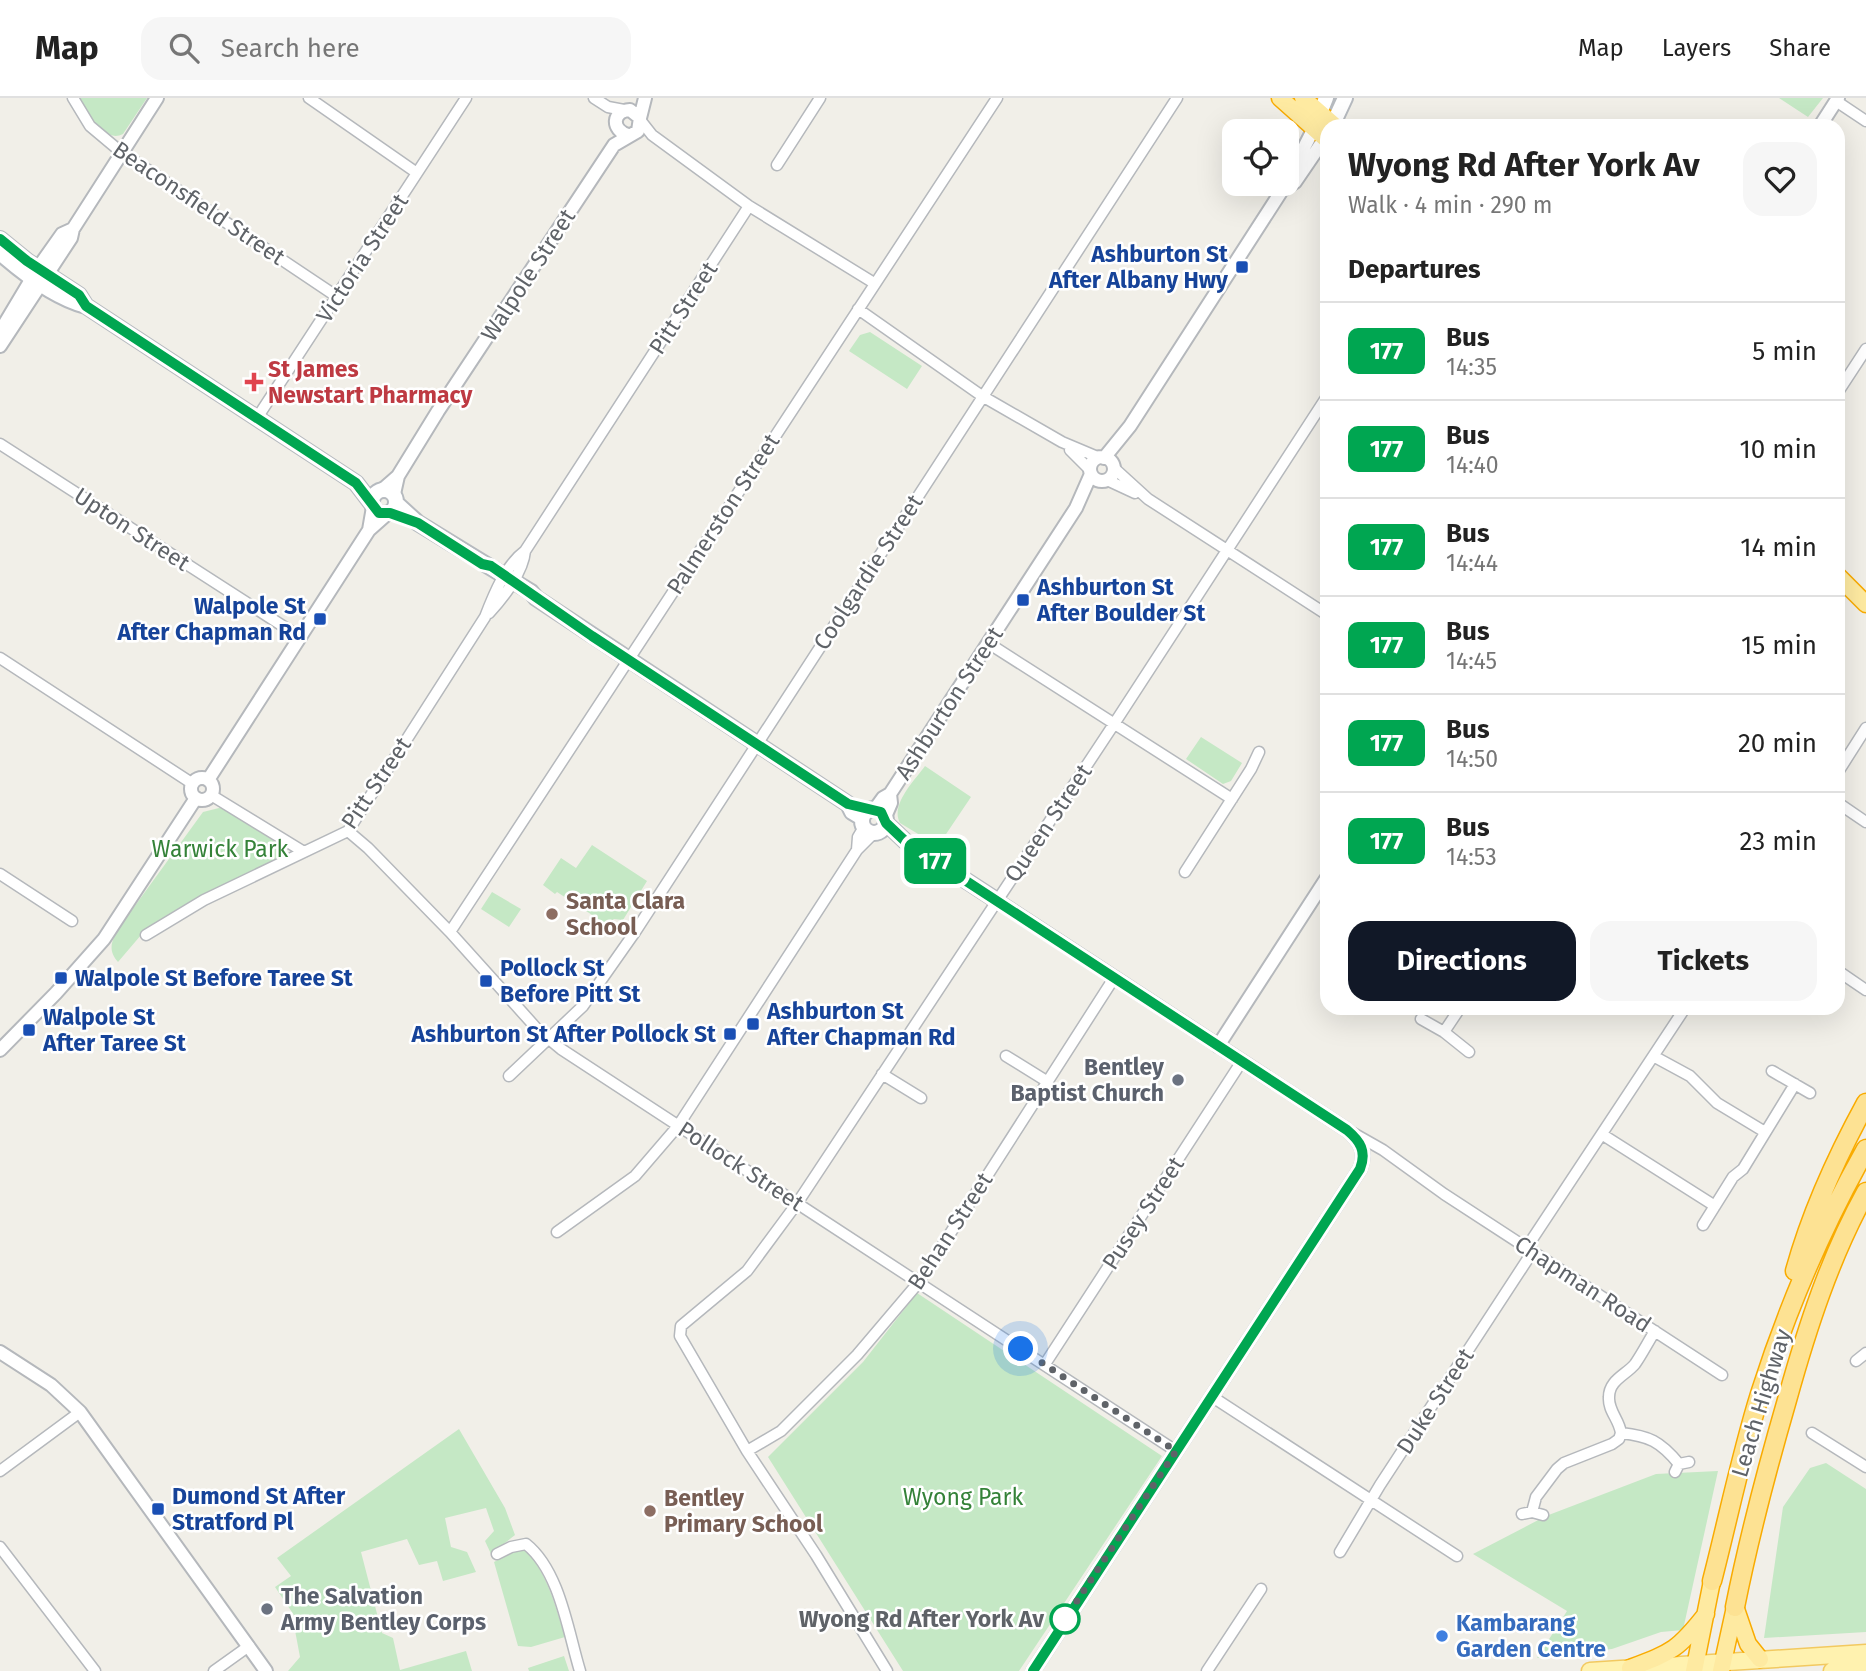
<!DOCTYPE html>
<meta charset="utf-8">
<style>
:root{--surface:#fff;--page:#f6f6f6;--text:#222;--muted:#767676;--line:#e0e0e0;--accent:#111827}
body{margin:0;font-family:"Fira Sans",sans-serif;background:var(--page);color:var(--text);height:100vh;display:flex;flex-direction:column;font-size:26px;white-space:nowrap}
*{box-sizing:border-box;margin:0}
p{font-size:23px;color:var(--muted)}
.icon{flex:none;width:38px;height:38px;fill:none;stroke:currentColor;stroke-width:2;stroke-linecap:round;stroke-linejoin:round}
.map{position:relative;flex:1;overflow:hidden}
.panel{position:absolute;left:1320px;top:21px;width:525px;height:896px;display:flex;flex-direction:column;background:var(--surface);border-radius:21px;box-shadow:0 7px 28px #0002}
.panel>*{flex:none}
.badge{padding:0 14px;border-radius:10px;font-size:24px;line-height:46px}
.buttons{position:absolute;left:1222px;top:21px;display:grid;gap:14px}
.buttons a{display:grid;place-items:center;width:77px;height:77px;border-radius:14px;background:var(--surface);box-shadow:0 7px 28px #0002;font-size:35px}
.you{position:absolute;width:35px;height:35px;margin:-18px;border:5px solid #fff;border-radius:50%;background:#1a73e8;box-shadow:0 0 0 10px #1a73e833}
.map>.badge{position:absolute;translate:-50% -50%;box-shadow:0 0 0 4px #fff}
h2{padding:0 28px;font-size:26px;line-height:63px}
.round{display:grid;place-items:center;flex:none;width:74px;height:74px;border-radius:21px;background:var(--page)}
.head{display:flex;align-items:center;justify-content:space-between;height:119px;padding:0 28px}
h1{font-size:33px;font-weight:700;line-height:52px}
.button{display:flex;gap:14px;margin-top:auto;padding:14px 28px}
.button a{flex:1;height:80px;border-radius:21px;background:var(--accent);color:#fff;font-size:28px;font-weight:700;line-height:80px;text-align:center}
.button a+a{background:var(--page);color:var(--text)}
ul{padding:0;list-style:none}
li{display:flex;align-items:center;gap:21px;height:98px;padding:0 28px;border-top:2px solid var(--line)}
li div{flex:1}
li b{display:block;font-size:26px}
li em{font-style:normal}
li .badge{min-width:77px;font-weight:700;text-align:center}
header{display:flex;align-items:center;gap:42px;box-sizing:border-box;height:98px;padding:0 35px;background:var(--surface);border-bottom:2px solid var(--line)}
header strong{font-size:33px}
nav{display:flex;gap:38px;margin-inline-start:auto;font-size:24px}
.search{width:490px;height:63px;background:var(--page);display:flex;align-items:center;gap:18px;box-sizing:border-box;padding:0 24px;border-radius:21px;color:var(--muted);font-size:26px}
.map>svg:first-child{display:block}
</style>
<header>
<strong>Map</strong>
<div class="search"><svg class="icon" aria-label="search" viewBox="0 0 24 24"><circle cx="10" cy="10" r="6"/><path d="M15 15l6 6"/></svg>Search here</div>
<nav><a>Map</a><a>Layers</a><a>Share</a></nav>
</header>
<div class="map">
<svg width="1866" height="1573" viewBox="0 0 1866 1573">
<rect width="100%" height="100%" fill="#f1efe8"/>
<path fill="#c5e8c5" d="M79,0H147L123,36C104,46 87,14 79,0Z
M1779,0H1823L1808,19Z
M870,234L922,268L907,291L849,253L860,237Z
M1201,639L1242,665L1231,683L1223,686L1186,661Z
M925,668L971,699L938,748L900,725C890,707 914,683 925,668Z
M223,709L274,743L280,753L277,760L147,830L118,864C106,851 113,840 121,827L203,714Z
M592,747L647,783L623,822L614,821L606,826L557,794L555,796L543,787L561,760L576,770Z
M492,794L521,811L509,829L481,811Z
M917,1195L1162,1358L1019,1573H903L768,1359L863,1264Z
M459,1331L505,1410L515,1437L491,1456L485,1443L494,1433L486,1410L445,1420L451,1449L467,1454L476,1474L443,1483L437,1463L419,1467L407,1441L361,1454L382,1535L393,1540L400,1572L466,1553L472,1573H288L300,1559L294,1527L298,1523L275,1489L291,1478L277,1460Z
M1826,1365L1866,1391V1534L1764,1540L1783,1409L1810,1370Z
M1718,1373L1683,1532L1661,1534L1612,1551L1537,1560L1567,1513L1473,1456L1546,1418L1656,1376Z
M525,1451C548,1477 555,1507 565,1539L531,1549L518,1548L494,1464L516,1452Z
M564,1558L569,1573H529L528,1570Z"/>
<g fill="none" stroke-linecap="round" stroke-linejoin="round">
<defs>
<path id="minor" d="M73,0L90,28L121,54L336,198
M309,0L417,75
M594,0L608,9L624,12
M1836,3L1866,23
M641,23L652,37L749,108L874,185
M777,67L820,0
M858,211L982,298L1062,344L1100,360
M1838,294L1866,251
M257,320L466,0
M0,346L300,539
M1070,352L1091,373
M1114,370L1148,401L1326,516
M1107,382L1135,395
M489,515C504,499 523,474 525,453
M988,545L1232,701
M0,560L193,686
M1838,674L1866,630
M211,697L304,754
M1838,705L1866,724
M348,733L368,750L450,834L538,932L561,951L1176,1353
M857,752L858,739L864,729
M1185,774L1251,671L1259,654
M0,776L72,823
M450,834L997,0
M146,837L204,802L348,733L485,519C494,496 505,468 525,453L749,108
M1838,873L1866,892
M1421,921L1444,934L1469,954
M1444,934L1460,910
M1006,958L1048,984
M1655,959L1690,978L1717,1005L1765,1034
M1772,973L1810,995
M882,976L921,1000
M509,978L583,908L635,834L1177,0
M1353,1035L1383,1052L1444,1096L1722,1277
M1603,1037L1715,1108
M1703,1127L1733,1079L1743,1071L1795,986
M557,1134L635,1078L678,1028L857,752L874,735
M1527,1149L1685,910
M1856,1263L1866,1255
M1045,1266L1242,963
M1211,1298L1457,1458
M1621,1335C1619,1321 1608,1313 1609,1299C1609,1282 1626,1277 1635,1266C1642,1256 1648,1244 1655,1233
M1621,1335C1649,1338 1660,1343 1679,1366
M1812,1335L1866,1369
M747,1353L781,1333L857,1257L919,1184L1114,880
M0,1373L80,1314
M1675,1374L1679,1366L1689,1364
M1532,1414L1536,1399L1557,1371L1564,1365L1612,1346L1619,1341L1621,1335
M1522,1416L1532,1414L1543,1417
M0,1449L95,1573
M1340,1454L1380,1387L1533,1153
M497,1456L511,1449L526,1446C560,1473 568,1534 580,1573
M214,1573L249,1548
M887,1573L816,1457L747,1353L680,1238L681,1228L747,1173L798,1104L1114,626L1326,300
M1207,1573L1261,1491"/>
<path id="tertiary" d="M640,20L645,0
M1820,28L1838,0
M1286,85L1314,30
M1284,91L1295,84L1325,40
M1,232L38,170L62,136L73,131
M0,248L71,140L73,131L157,0
M1090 371a12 12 0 1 1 24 0a12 12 0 1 1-24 0Z
M1104,360L1130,328L1286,86
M382,392L398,378
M394,396L398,378L438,313L614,47L638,33L640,20L630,12C612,13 611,32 628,37
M369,432L387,416
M191 691a11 11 0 1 1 22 0a11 11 0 1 1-22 0Z
M208,682L369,432L373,409
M875,711L883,700L890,696L1076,410L1091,376
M885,719L891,705L890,696
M996,802L1347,1032C1360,1043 1367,1053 1360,1071L1033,1573
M1218,948L1326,781
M0,952L56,895L104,841L196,700
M0,1254L51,1287L80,1314L266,1573"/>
<path id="secondary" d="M1316,25L1326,0
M1332,28L1345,0
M0,141L27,163L79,197L86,208
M0,155C24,176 55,200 86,208L356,385L372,406
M372 404a12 12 0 1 1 24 0a12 12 0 1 1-24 0Z
M396,405L418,425L531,494L536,500L848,706L852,714L862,720
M862 723a12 12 0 1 1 24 0a12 12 0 1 1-24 0Z
M886,725L905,743L996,802"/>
<path id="primary" d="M1590,1573L1866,1555
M1832,1573L1866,1571"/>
<path id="trunk" d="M1280,0L1326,41
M1303,0L1335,28
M1838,478L1866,506
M1736,1511L1748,1546L1760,1561
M1630,1570C1672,1554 1678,1552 1706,1516
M1694,1573L1712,1483
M1721,1573L1735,1509"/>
<path id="motorway" d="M1795,1173C1811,1115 1837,1058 1866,1005
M1712,1483C1728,1421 1741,1357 1760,1296C1787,1211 1822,1129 1866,1051
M1735,1509C1749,1439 1767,1371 1787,1302C1807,1230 1830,1159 1866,1094"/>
</defs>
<use href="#minor" stroke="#b5b8bc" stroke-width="13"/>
<use href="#tertiary" stroke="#b5b8bc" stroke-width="16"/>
<use href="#secondary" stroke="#b6babf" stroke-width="18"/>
<use href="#primary" stroke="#f2c960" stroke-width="19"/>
<use href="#trunk" stroke="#f9ab00" stroke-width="19"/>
<use href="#motorway" stroke="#f9ab00" stroke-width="21"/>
<use href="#minor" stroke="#fff" stroke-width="10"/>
<use href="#tertiary" stroke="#fff" stroke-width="12"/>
<use href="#secondary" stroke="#fff" stroke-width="14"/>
<use href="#primary" stroke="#fff2af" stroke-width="16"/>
<use href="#trunk" stroke="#feeaa1" stroke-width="16"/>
<use href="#motorway" stroke="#fde293" stroke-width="18"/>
</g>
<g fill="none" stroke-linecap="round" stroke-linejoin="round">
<defs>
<path id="line" d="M0,141L27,163L79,197L86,208L356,385L379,415H390L418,425L482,466L491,468L592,538L848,706L881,714L886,725L905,743L1347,1032C1360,1043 1367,1053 1360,1071L1033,1573"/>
</defs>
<use href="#line" stroke="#fff" stroke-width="16"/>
<use href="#line" stroke="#00a651" stroke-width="10"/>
<path stroke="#5f6368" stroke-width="7" stroke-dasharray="0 12.6" d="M1021,1251L1176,1353L1065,1521"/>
</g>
<g fill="#1a4fb4" stroke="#fff" stroke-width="2.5">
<rect x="1235" y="162" width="14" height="14" rx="3.5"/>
<rect x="1016" y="495" width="14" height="14" rx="3.5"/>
<rect x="313" y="514" width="14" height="14" rx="3.5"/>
<rect x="54" y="873" width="14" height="14" rx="3.5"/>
<rect x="479" y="876" width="14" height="14" rx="3.5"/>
<rect x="746" y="919" width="14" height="14" rx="3.5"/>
<rect x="22" y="925" width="14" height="14" rx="3.5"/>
<rect x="723" y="929" width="14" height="14" rx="3.5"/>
<rect x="151" y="1404" width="14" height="14" rx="3.5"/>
</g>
<path fill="#e0444e" stroke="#fff" stroke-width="2.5" d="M250.5 273.5h7v7h7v7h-7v7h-7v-7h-7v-7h7z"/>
<g fill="#8d6e63" stroke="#fff" stroke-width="2.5">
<circle cx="552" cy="816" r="7"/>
<circle cx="650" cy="1413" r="7"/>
</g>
<g fill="#6b7280" stroke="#fff" stroke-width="2.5">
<circle cx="1178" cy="982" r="7"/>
<circle cx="267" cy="1511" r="7"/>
</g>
<circle fill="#fff" stroke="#00a651" stroke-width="3.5" cx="1065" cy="1521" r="14"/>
<circle fill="#3f7fe0" stroke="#fff" stroke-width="2.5" cx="1442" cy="1538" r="7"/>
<g text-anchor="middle" stroke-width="5" stroke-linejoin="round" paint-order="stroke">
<g font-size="23" fill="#5f6368" stroke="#fff">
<text transform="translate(199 105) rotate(34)" y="8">Beaconsfield Street</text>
<text transform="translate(362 160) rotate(-57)" y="8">Victoria Street</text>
<text transform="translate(528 177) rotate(-57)" y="8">Walpole Street</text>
<text transform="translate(683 210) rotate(-57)" y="8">Pitt Street</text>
<text transform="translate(723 416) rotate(-57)" y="8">Palmerston Street</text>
<text transform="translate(132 431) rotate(33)" y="8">Upton Street</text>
<text transform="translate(868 474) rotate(-57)" y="8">Coolgardie Street</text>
<text transform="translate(949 605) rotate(-57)" y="8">Ashburton Street</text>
<text transform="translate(376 685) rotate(-56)" y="8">Pitt Street</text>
<text transform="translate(1048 725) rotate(-56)" y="8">Queen Street</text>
<text transform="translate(741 1068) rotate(33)" y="8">Pollock Street</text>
<text transform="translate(1143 1115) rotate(-57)" y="8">Pusey Street</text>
<text transform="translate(950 1133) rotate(-57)" y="8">Behan Street</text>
<text transform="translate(1583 1186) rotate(33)" y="8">Chapman Road</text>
<text transform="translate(1435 1303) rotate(-57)" y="8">Duke Street</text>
<text transform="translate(1761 1305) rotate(-73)" y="8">Leach Highway</text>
</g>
<g font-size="23" font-weight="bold" fill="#164399" stroke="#fff" text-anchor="start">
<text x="1228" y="164" text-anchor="end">Ashburton St<tspan x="1228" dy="26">After Albany Hwy</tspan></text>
<text x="1037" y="497">Ashburton St<tspan x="1037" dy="26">After Boulder St</tspan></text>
<text x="306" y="516" text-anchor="end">Walpole St<tspan x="306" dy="26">After Chapman Rd</tspan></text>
<text x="500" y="878">Pollock St<tspan x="500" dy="26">Before Pitt St</tspan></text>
<text x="75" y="888">Walpole St Before Taree St</text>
<text x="767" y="921">Ashburton St<tspan x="767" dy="26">After Chapman Rd</tspan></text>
<text x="43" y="927">Walpole St<tspan x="43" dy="26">After Taree St</tspan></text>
<text x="716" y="944" text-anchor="end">Ashburton St After Pollock St</text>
<text x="172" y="1406">Dumond St After<tspan x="172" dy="26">Stratford Pl</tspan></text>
</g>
<g font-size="23" font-weight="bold" fill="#be3a42" stroke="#fff" text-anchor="start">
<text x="268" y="279">St James<tspan x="268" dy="26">Newstart Pharmacy</tspan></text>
</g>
<g font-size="23" fill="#348238" stroke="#fff">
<text x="220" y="759">Warwick Park</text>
<text x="963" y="1407">Wyong Park</text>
</g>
<g font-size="23" font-weight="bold" fill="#785e54" stroke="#fff" text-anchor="start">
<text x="566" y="811">Santa Clara<tspan x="566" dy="26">School</tspan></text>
<text x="664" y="1408">Bentley<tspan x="664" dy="26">Primary School</tspan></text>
</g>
<g font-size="23" font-weight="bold" fill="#5b616d" stroke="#fff" text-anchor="end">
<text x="1164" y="977">Bentley<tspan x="1164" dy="26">Baptist Church</tspan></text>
<text x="281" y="1506" text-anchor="start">The Salvation<tspan x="281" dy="26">Army Bentley Corps</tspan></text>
</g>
<g font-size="23" font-weight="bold" fill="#5f6368" stroke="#fff" text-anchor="end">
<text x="1044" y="1529">Wyong Rd After York Av</text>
</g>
<g font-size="23" font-weight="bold" fill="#366cbe" stroke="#fff" text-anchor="start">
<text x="1456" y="1533">Kambarang<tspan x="1456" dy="26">Garden Centre</tspan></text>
</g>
</g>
</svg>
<div class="buttons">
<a><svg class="icon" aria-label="locate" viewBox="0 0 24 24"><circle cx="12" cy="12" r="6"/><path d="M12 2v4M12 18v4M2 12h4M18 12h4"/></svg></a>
</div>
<div class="you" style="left:1021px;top:1251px"></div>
<b class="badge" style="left:935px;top:763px;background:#00a651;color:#fff">177</b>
<section class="panel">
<div class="head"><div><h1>Wyong Rd After York Av</h1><p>Walk · 4 min · 290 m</p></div><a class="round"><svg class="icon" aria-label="heart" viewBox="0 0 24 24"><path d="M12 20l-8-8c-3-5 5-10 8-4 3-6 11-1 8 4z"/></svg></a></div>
<h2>Departures</h2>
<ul>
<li><span class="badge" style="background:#00a651;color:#fff">177</span><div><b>Bus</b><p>14:35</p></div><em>5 min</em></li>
<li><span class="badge" style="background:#00a651;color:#fff">177</span><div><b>Bus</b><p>14:40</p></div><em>10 min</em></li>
<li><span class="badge" style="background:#00a651;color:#fff">177</span><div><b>Bus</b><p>14:44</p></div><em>14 min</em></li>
<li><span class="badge" style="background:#00a651;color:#fff">177</span><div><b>Bus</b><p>14:45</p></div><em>15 min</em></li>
<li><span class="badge" style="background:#00a651;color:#fff">177</span><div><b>Bus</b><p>14:50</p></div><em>20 min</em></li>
<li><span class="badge" style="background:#00a651;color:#fff">177</span><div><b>Bus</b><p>14:53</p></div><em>23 min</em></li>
</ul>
<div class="button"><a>Directions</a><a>Tickets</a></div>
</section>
</div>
